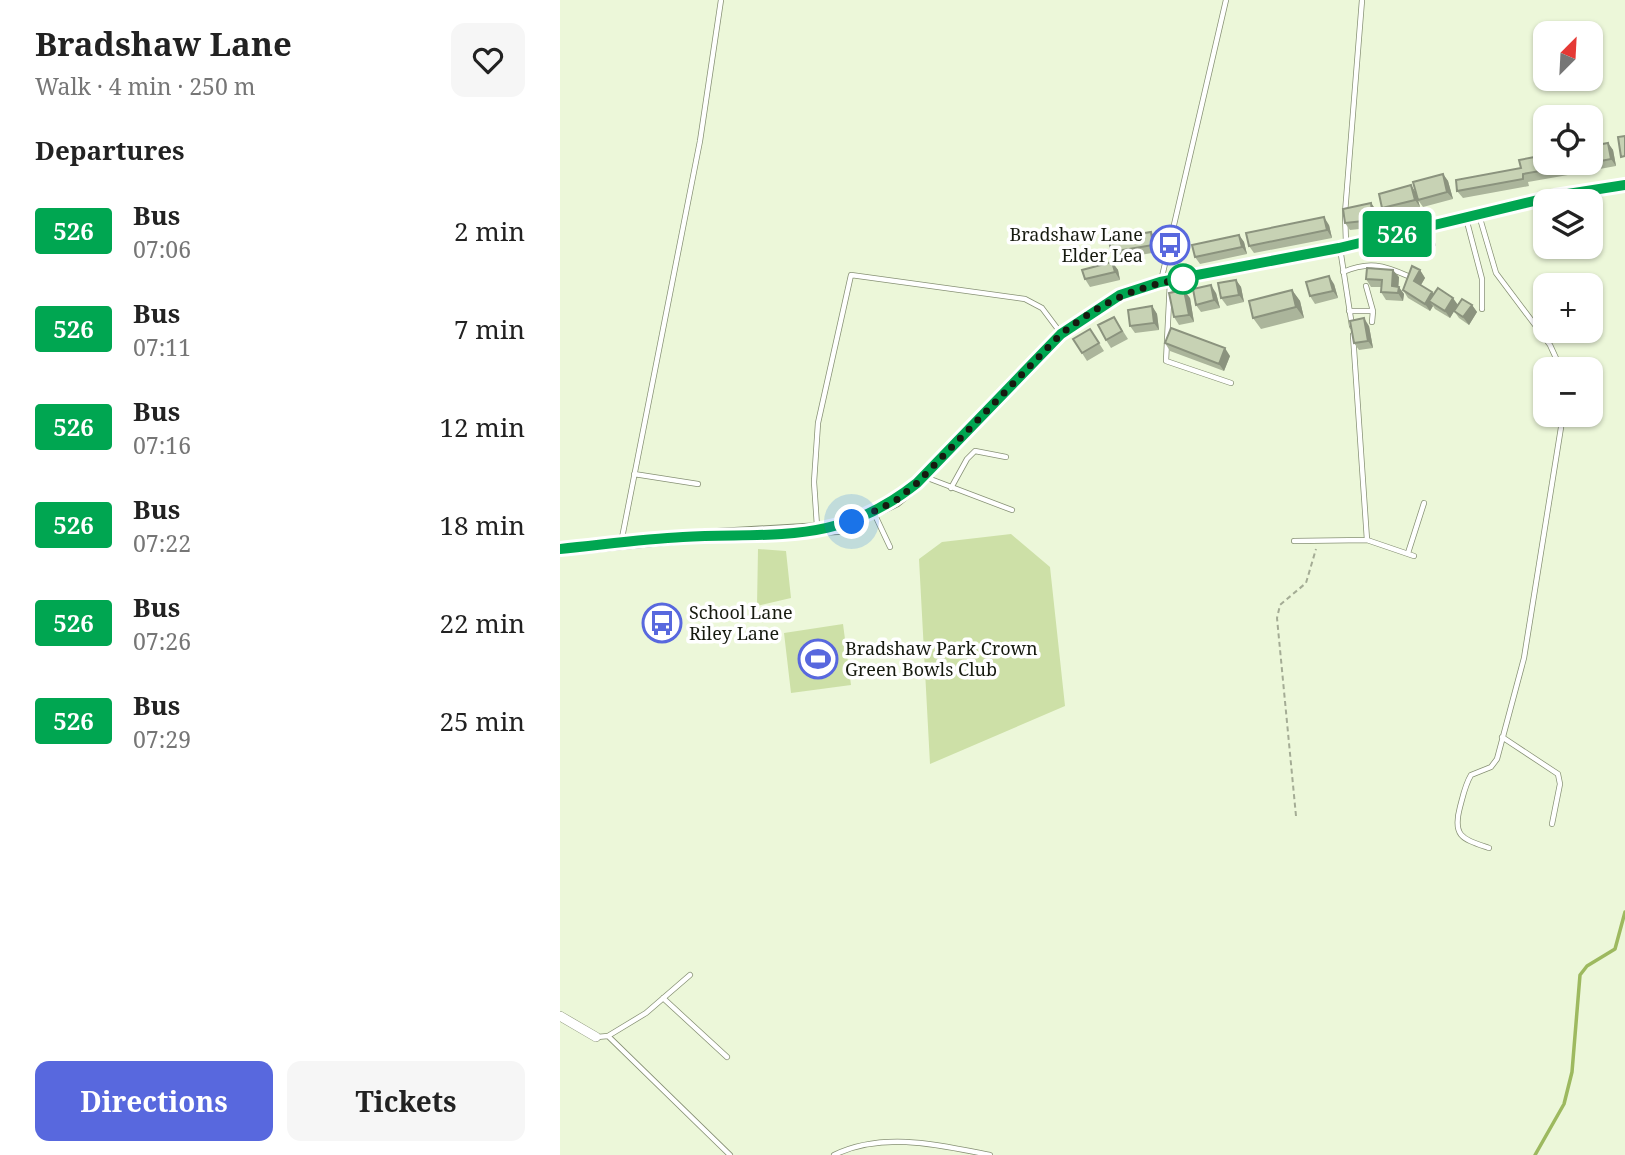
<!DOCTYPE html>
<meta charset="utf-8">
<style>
:root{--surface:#fff;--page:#f6f6f6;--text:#222;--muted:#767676;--accent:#5868de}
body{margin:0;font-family:"Noto Serif",serif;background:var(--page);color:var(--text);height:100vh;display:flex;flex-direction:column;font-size:26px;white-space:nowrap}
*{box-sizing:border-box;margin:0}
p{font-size:23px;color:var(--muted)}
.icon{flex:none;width:38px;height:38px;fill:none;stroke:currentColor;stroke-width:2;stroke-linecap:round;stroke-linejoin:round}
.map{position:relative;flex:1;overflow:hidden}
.details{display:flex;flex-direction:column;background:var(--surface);width:560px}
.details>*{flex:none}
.badge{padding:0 14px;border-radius:5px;font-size:24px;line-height:46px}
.needle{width:46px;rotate:24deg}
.controls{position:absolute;left:973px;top:21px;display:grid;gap:14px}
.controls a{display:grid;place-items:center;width:70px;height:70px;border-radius:14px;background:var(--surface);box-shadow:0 2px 5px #0004;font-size:35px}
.you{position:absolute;width:35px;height:35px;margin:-18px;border:5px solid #fff;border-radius:50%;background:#1a73e8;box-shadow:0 0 0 10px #1a73e833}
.map>.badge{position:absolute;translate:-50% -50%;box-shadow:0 0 0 4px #fff}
h2{padding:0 35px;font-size:26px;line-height:63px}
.round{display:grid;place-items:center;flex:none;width:74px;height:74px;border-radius:14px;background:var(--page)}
.overview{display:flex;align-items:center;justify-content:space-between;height:119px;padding:0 35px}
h1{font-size:33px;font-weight:700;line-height:52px}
.action{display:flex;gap:14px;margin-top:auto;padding:14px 35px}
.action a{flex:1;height:80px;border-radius:14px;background:var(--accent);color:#fff;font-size:28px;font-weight:700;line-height:80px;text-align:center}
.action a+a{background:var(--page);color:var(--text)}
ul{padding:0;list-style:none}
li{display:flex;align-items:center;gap:21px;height:98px;padding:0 35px}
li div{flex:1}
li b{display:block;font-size:26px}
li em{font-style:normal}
li .badge{min-width:77px;font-weight:700;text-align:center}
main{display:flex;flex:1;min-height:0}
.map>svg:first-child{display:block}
</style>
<main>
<section class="details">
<div class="overview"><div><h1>Bradshaw Lane</h1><p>Walk · 4 min · 250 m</p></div><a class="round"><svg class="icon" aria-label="heart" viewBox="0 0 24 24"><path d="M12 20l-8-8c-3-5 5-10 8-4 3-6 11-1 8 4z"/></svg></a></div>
<h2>Departures</h2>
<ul>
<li><span class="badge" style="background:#00a651;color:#fff">526</span><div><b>Bus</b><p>07:06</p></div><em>2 min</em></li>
<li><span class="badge" style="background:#00a651;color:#fff">526</span><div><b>Bus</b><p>07:11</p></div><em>7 min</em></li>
<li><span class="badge" style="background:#00a651;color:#fff">526</span><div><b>Bus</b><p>07:16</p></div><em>12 min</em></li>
<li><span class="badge" style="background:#00a651;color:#fff">526</span><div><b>Bus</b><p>07:22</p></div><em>18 min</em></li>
<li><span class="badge" style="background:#00a651;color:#fff">526</span><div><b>Bus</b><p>07:26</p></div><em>22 min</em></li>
<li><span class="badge" style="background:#00a651;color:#fff">526</span><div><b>Bus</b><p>07:29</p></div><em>25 min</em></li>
</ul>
<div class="action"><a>Directions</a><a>Tickets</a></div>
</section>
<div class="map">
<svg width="1065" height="1155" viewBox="0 0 1065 1155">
<rect width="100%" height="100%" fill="#ecf7d9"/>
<path fill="#cde0a7" d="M451,534L490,567L505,706L370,764L359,559L382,542Z
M198,549L226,551L231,598L197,606Z
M283,624L291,685L231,693L224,633Z"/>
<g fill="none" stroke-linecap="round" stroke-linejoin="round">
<path stroke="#9db95f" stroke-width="3.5" d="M975,1155L1004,1104L1012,1072L1020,975L1027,966L1055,949L1065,912"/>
<defs>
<path id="lane" d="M919,215L936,273L990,345L1001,369
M906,218L922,279V309
M786,243L785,213L802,0
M780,248L792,326
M783,272C809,261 823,265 848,276
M601,281L666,0
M610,282L606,361L671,383
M806,286L813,311L812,322
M789,311H813
M793,335L807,540
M74,474L138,484
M365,477L452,510
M391,488L407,459L415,451L446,457
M314,513L330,547
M257,526L254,482L258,423L291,275L465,299L482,308L500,332
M734,541L807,540L854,556
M61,543L140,141L161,0
M848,553L864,503
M942,737L998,774L1000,784L992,824
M929,848C903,839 892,837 900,807C903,796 905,785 911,775L931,767L937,759L964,658L1003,415
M103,998L167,1057
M48,1036L86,1013L130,975
M37,1037L48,1036L170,1155
M274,1155C323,1131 380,1145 430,1155"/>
<path id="street" d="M0,1016L36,1037"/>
<path id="secondary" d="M0,549L123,537L278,528L335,501L357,483L501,334L560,295L600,282L779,248L995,196L1065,185"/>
</defs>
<use href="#lane" stroke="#879175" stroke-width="6"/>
<use href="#street" stroke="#879175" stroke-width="10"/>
<use href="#secondary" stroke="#879175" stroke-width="14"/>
<path stroke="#a4ac95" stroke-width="2" stroke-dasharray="5 3.5" stroke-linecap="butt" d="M736,816L717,618L720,605L746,583L756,549"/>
<use href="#lane" stroke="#fff" stroke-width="4.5"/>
<use href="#street" stroke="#fff" stroke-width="9"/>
<use href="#secondary" stroke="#fff" stroke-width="12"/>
</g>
<path fill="#abb59b" d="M1048,143L1053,150L1056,166L1034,170L1029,163Z
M985,163H1023L1025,172L968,182L969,186L903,198L897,191L961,168Z
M883,174L888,181L893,199L863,207L858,200L860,207L828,216L822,208L851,185L855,192Z
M811,203L816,210L818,227L790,230L785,223Z
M769,225L772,238L694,253L689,246Z
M591,232L596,239L598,252L556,259L551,252Z
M872,232L876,246L851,252L846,245Z
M679,235L684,242L687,254L640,264L635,257Z
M552,262L558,270L560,280L530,287L525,279Z
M860,270L865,278L861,285L874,294L898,305H912L917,312L909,325L899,318L894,311L890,318L875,309L873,306L870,311L848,298L843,290Z
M839,277L838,287L844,294L843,301L826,300L821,292V287H811L806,279Z
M676,280L681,287L684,302L667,306L661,298Z
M774,284L778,298L755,304L750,296Z
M732,290L740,301L744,318L701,329L693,318Z
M656,293L660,308L641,312L636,305Z
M630,298L634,322L619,325L614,317Z
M592,306L597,314L599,330L575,333L570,326Z
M554,317L568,339L551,348L546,340Z
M809,326L813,348L799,350L794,343Z
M530,329L544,351L527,361L522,353Z
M605,343L670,356L664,371L610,351Z"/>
<path fill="#8b937e" d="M1048,143L1053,150L1056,166L1051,159Z
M1019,163H1023L1025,172L1020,164Z
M883,174L888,181L893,199L887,192Z
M851,185L856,193L860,207L855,200Z
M811,203L816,210L818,227L813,220Z
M764,217L769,225L772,238L767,230Z
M867,225L872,232L876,246L871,238Z
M591,232L596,239L598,252L593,245Z
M679,235L684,242L687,254L682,247Z
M552,262L558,270L560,280L555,272Z
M833,270L839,277L838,294L832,286Z
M860,270L865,278L859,288L854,281Z
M769,276L774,284L778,298L773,291Z
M676,280L681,287L684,302L679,295Z
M651,285L656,293L660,308L654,300Z
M839,287L844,294L843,301L838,293Z
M624,290L630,298L634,322L629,315Z
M732,290L740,301L744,318L736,307Z
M872,292L877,299L869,301L873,306L870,311L865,304Z
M893,298L898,305L890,318L885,311Z
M912,305L917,312L909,325L903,317Z
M592,306L597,314L599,330L594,323Z
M804,318L809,326L813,348L808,341Z
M665,348L670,356L664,371L659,364Z"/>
<path fill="#c7d2b4" stroke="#8b937e" stroke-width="2" d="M1065,136V156L1061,157L1058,137Z
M1048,143L1051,159L1031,163V146Z
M985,155V163H1019L1020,164L963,174V179L897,191L896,180L961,168L959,160Z
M883,174L887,192L858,200L853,182Z
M851,185L855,200L822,208L819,194Z
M811,203L813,220L785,223L783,209Z
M764,217L767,230L689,246L686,233Z
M867,225L871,238L846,245L842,232Z
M591,232L593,245L551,252L549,239Z
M679,235L682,247L635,257L632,245Z
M552,262L555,272L525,279L522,270Z
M852,266L860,270L854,281L872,292L865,304L843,290Z
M807,268L833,270L832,286L839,287L838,293L821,292L822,280L806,279Z
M769,276L773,291L750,296L746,282Z
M676,280L679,295L661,298L658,283Z
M651,285L654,300L636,305L633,289Z
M878,288L893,298L885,311L869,301Z
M624,290L629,315L614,317L609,293Z
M732,290L736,307L693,318L689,301Z
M902,299L912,305L903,317L894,311Z
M592,306L594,323L570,326L568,310Z
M554,317L562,331L546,340L538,325Z
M804,318L808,341L794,343L790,321Z
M611,328L665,348L659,364L605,343Z
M530,329L539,343L522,353L513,339Z"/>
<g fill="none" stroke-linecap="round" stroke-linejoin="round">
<defs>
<path id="line" d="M0,549C41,545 82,539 123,537C216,532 278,546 357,483L501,334L560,295L600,282L779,248L995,196L1065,185"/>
</defs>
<use href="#line" stroke="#fff" stroke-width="16"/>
<use href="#line" stroke="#00a651" stroke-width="10"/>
<path stroke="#161a0f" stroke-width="7" stroke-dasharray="0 12.6" d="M292,522L335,501L357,483L501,334C542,302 576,286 623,279"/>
</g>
<defs>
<symbol id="bus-ring" viewBox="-11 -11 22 22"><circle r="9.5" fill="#fff" stroke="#5868de" stroke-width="1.5"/><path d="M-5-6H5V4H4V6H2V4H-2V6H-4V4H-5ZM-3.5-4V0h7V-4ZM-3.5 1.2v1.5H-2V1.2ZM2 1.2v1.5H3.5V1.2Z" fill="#5868de"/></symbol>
<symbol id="stadium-ring" viewBox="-11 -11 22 22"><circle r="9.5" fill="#fff" stroke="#5868de" stroke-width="1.5"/><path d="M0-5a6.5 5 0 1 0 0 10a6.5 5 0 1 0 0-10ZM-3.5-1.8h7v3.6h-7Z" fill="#5868de"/></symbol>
</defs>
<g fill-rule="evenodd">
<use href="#bus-ring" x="588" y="223" width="44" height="44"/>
<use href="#bus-ring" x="80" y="601" width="44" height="44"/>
<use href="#stadium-ring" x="236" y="637" width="44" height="44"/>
</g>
<circle fill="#fff" stroke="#00a651" stroke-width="3.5" cx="623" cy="279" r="14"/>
<g text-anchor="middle" stroke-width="7" stroke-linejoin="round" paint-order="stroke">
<g font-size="18" fill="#161a0f" stroke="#fff" text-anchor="start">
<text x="583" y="241" text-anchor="end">Bradshaw Lane<tspan x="583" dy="21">Elder Lea</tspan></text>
<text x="129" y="619">School Lane<tspan x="129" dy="21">Riley Lane</tspan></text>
<text x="285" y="655">Bradshaw Park Crown<tspan x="285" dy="21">Green Bowls Club</tspan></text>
</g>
</g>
</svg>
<div class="controls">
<a><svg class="needle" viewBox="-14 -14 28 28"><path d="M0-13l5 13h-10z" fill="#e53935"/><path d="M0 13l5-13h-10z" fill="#767676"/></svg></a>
<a><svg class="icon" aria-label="locate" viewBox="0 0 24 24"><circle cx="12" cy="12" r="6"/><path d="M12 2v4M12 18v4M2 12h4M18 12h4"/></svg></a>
<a><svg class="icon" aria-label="layers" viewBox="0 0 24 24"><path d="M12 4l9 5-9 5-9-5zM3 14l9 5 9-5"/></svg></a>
<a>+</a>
<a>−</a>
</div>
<div class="you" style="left:292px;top:522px"></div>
<b class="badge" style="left:837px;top:234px;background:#00a651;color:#fff">526</b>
</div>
</main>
